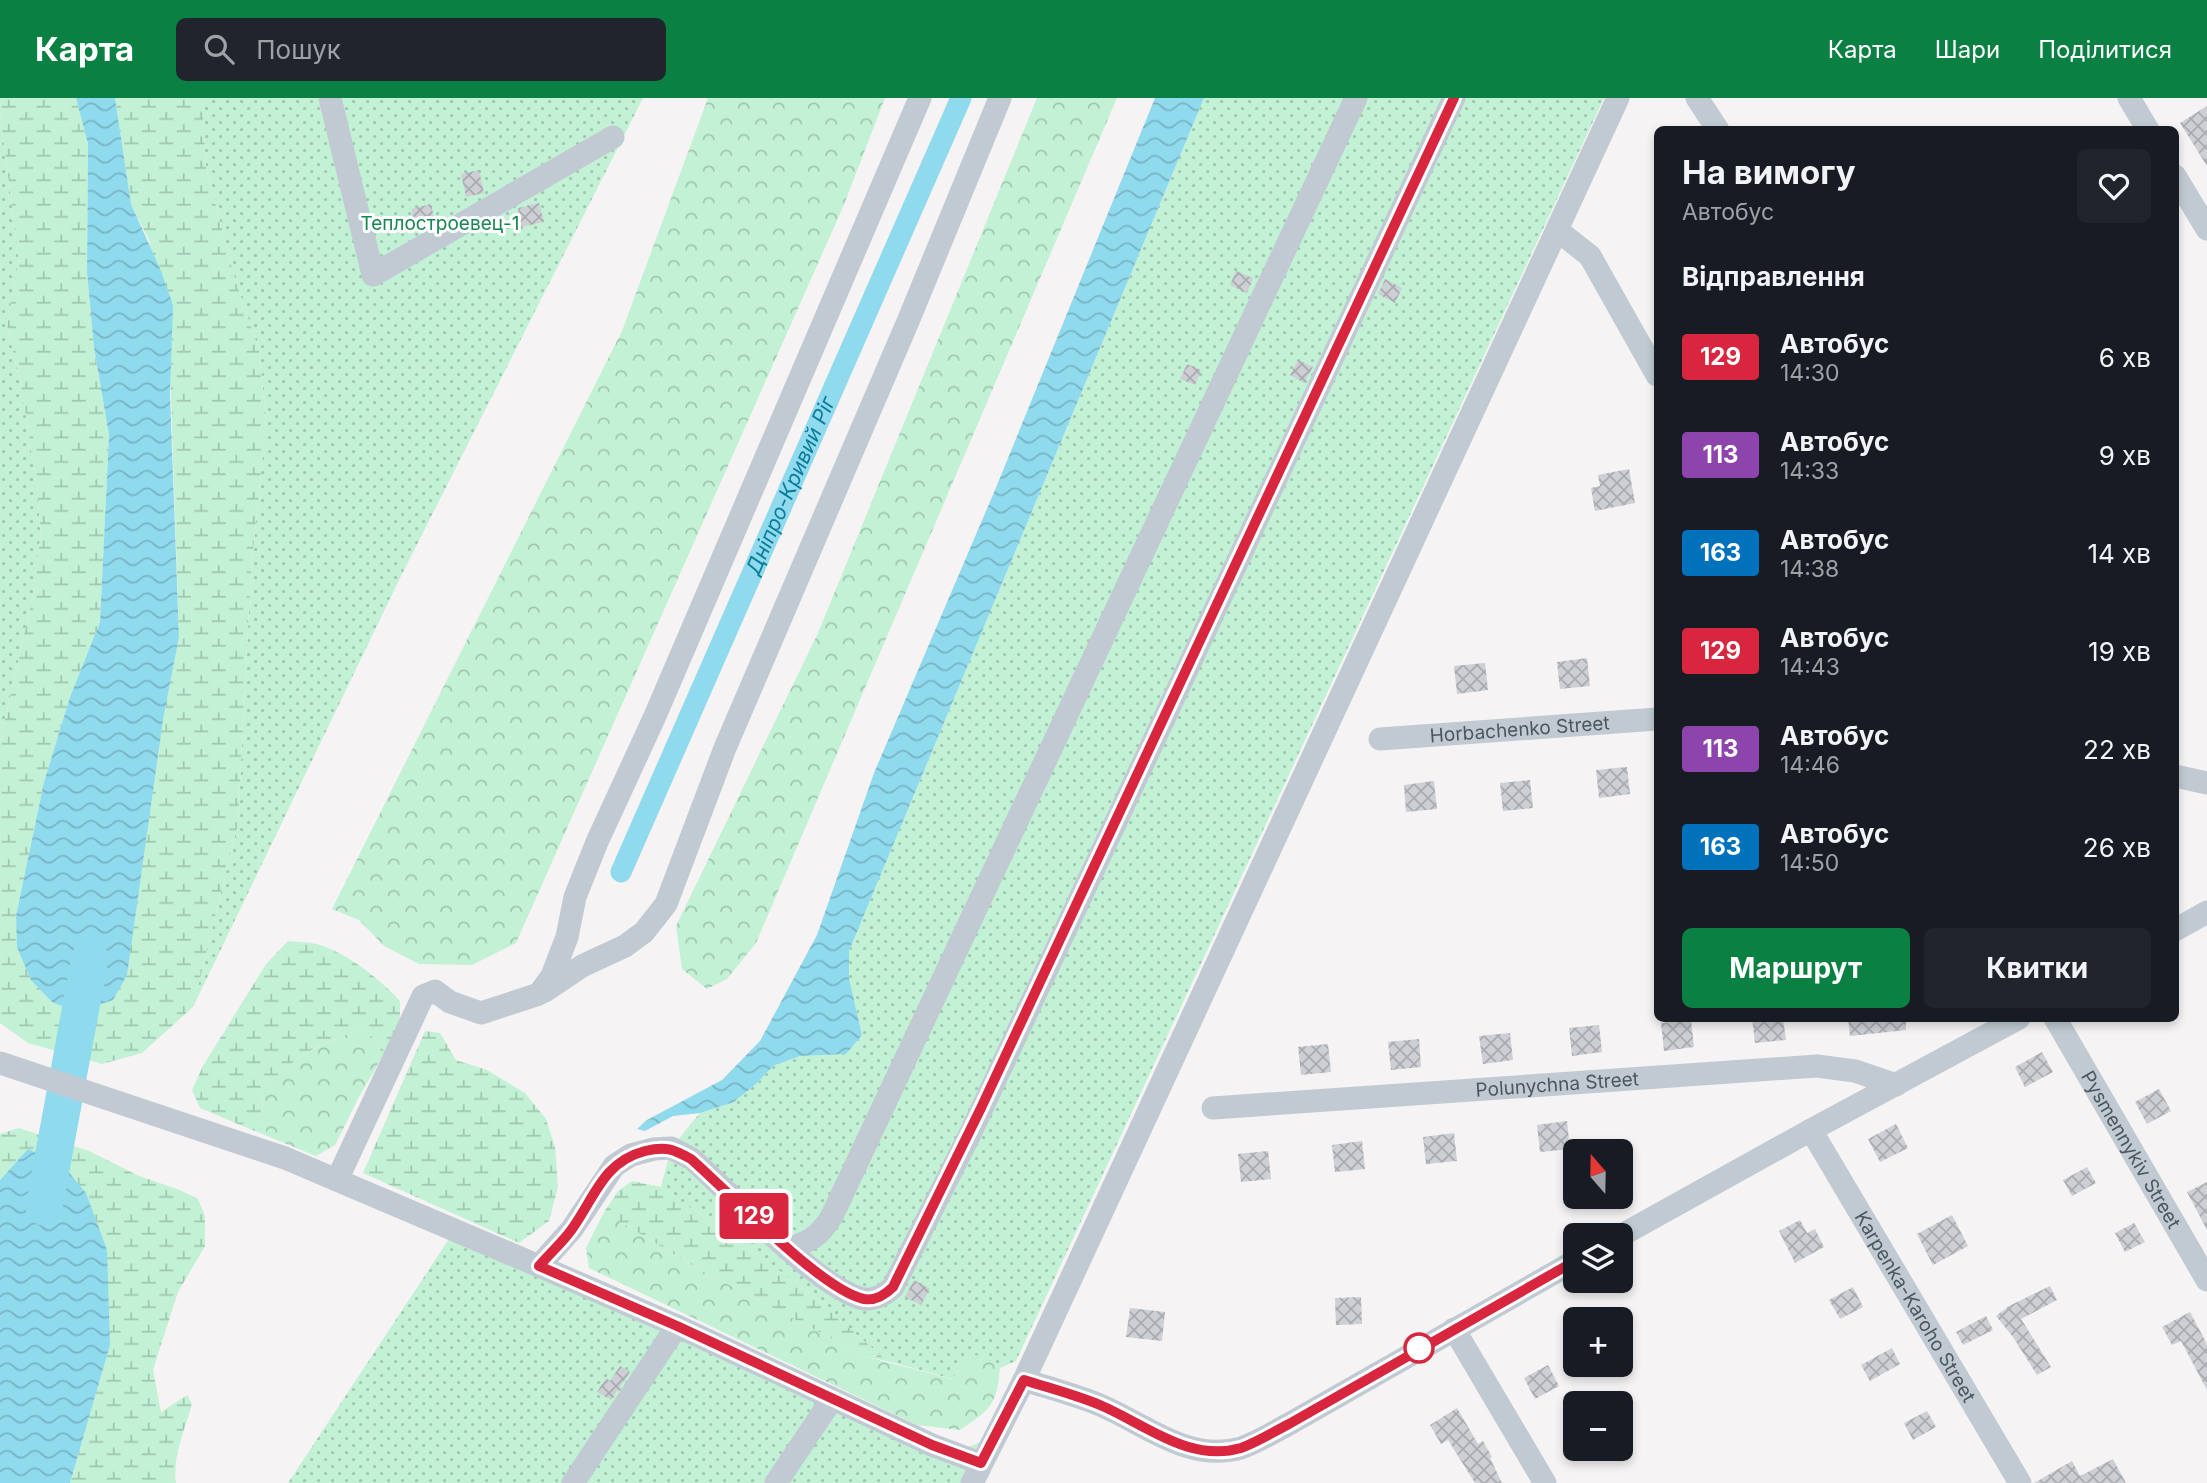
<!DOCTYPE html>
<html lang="uk">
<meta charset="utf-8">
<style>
:root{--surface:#171b24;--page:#20242c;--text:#f1f3f6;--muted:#9ea1a6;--accent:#0b8043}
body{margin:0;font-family:Inter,sans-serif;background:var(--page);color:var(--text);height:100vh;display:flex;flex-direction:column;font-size:26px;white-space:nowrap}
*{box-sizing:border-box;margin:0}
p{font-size:23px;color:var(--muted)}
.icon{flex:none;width:38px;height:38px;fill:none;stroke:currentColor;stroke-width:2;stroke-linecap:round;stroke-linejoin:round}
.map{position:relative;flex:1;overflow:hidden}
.panel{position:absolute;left:1654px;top:28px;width:525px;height:896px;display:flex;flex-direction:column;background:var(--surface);border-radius:10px;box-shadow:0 4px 10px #0003}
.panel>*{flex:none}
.badge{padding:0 14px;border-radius:5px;font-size:24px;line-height:46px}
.needle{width:46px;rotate:340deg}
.buttons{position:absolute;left:1563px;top:1041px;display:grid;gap:14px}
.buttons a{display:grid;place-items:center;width:70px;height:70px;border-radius:10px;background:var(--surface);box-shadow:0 4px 10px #0003;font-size:35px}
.map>.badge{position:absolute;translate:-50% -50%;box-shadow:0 0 0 4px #fff}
h2{padding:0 28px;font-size:26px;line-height:63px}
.round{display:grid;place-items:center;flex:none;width:74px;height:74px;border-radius:10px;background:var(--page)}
.summary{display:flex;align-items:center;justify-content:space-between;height:119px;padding:0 28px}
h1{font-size:33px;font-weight:700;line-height:52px}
.cta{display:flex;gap:14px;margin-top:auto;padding:14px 28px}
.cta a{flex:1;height:80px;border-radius:10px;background:var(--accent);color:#fff;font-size:28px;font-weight:700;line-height:80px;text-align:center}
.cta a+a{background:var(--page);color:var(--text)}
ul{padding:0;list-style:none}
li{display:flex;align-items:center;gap:21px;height:98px;padding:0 28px}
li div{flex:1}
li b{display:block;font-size:26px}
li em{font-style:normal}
li .badge{min-width:77px;font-weight:700;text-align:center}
header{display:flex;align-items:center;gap:42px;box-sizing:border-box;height:98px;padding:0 35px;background:var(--accent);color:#fff}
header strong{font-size:33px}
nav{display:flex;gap:38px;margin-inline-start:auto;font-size:24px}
.search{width:490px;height:63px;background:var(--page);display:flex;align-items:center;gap:18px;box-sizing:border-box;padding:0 24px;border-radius:10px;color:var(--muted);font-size:26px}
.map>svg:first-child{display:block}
</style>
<header>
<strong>Карта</strong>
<div class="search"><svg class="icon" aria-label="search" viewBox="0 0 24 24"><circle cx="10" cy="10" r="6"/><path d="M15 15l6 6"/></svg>Пошук</div>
<nav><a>Карта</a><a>Шари</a><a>Поділитися</a></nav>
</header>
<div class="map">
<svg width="2207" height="1385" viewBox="0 0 2207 1385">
<defs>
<pattern id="grass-dots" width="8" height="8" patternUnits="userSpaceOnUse" patternTransform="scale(1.75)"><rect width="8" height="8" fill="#c3f1d5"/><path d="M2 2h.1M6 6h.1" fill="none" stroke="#a0c6b0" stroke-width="1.8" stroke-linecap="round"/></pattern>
<pattern id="forest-crowns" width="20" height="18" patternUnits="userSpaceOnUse" patternTransform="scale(1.75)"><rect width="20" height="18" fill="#c3f1d5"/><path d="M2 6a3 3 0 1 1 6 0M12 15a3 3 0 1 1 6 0" fill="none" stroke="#a0c6b0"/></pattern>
<pattern id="wetland-marsh" width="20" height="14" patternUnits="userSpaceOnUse" patternTransform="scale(1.75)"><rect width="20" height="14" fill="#c3f1d5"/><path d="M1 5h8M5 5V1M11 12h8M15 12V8" fill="none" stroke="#a0c6b0"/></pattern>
<pattern id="water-waves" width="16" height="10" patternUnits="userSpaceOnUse" patternTransform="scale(1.75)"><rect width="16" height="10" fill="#90daee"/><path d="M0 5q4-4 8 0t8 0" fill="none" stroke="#78b4c4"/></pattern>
<pattern id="building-cross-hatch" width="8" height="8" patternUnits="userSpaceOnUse" patternTransform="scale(1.75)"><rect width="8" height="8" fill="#cdcfd5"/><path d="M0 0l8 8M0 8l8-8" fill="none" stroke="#a8abb0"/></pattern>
</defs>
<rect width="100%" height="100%" fill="#f5f3f3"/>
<path fill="url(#grass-dots)" d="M202,0H643L400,480L193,909L238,725L251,473L266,324L259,252L235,181L206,69Z
M1204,0H1604L1016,1263L1000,1270L989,1258L958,1272L953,1281L887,1263L801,1188L661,1089L671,1050L700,1015L734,1004L756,986L773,968L800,958L845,956L862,937L849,880V853Z
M0,16L19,161L7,227L21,288L35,375L41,434L33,497L0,644Z
M455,1132L965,1351L984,1342L972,1385H288Z"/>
<path fill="url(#forest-crowns)" d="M708,0H885L843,109L516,845L472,867L419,866L384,848L359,822L332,811L622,233Z
M1037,0H1117L756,845L727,881L707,891L682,871L676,828L818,535Z
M361,931L378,943L382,959L359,999L335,1047L316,1058L267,1038L263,1022L262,993C293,958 319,947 361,931Z
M604,1114L695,1169L867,1259L952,1281L970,1257L989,1258L1000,1270C997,1307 990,1312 960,1332L917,1327L589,1170L586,1150Z"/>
<path fill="url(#wetland-marsh)" d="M0,0H76L88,46L87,174L94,250L109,337L100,524L70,599L44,684L16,818L163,622L179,539L170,268L149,142L131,106L115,0H202L206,69L235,181L259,252L266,324L251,473L238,725L193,909L142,955L102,966L28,945L0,925V644L33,497L41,434L35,375L21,288L7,227L19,161L0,16Z
M288,843C297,844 307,844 316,846C345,853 381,882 400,903V928L382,959L378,943L361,931C318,947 293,958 262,993L263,1022L267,1038L200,1010L192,992L203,968L266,866Z
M425,933L440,935L456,962L487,972L525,995L546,1021L555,1049L558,1089L549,1123L519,1145L363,1075Z
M19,1030L89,1053L139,1078L180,1092L198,1101L205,1118V1148L178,1194L153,1272L161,1314L187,1297L192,1306C185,1331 172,1359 176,1385H70L110,1247L28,1052L0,1082V1036Z
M632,1083L661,1089L801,1188L887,1263L867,1259L695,1169L604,1114L618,1093Z"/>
<path fill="url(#water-waves)" d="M76,0H115L131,106L161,173L173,207L170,296L179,539L163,622L127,877L113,902L98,907L69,911L52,904L31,882L17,849L16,818L44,684L70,599L100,524L109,337L94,250L87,174L88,46Z
M1155,0H1204L849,853V880L862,937L846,956L800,958L773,968L756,986L734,1004L700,1015L673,1018L645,1033L637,1031L647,1022L722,982L760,943L817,837L874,675L995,392Z
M28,1051L61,1065L86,1095L107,1152L110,1247L70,1385H0V1082Z"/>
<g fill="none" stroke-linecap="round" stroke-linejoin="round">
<path stroke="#90daee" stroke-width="21" id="s1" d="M621,774L961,0"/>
<path stroke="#90daee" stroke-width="37" d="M44,1109L90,860"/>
</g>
<path fill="url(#building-cross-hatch)" d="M2207,8V68L2180,25Z
M479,72L484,95L466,99L461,76Z
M539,105L544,124L521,129L518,110Z
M431,106L435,125L416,132L411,111Z
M1236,173L1253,180L1247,195L1230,187Z
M1385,181L1402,190L1395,205L1378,196Z
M1298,262L1313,269L1304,285L1290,277Z
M1187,266L1201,272L1195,287L1180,281Z
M1629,371L1635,405L1595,413L1591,390L1600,388L1598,377Z
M1587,560L1590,588L1560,591L1557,564Z
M1485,565L1488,592L1457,596L1454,568Z
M1627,669L1630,696L1599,700L1596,672Z
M1530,682L1533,710L1503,713L1500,685Z
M1434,683L1437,711L1406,714L1404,687Z
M1752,920H1783L1786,942L1755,945Z
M1848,920H1906V932L1850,938Z
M1691,922L1694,949L1664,953L1661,925Z
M1599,927L1602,954L1572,958L1569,930Z
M1510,935L1513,962L1483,966L1479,938Z
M1419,941L1421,969L1391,972L1388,944Z
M1328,946L1331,974L1301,977L1298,949Z
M2042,954L2053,974L2025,989L2015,969Z
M2159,991L2171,1013L2147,1026L2135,1004Z
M1567,1023L1570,1051L1540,1054L1537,1027Z
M1896,1026L1908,1050L1880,1064L1868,1041Z
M1454,1035L1457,1063L1426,1066L1423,1039Z
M1362,1043L1365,1071L1335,1074L1332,1047Z
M1268,1053L1271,1081L1241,1084L1238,1056Z
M2087,1069L2096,1085L2072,1098L2063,1082Z
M2207,1084V1132L2187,1094Z
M1952,1117L1968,1148L1933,1167L1917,1136Z
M1800,1122L1807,1135L1815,1131L1824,1149L1795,1165L1779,1133Z
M2134,1125L2145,1144L2125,1154L2115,1135Z
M914,1182L930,1191L921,1207L905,1199Z
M2050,1188L2057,1202L2021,1221L2051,1269L2037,1277L2013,1239L1996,1218L2009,1208Z
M1853,1189L1863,1209L1840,1221L1829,1202Z
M1361,1199L1362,1226L1336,1227L1335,1200Z
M1130,1210L1165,1214L1162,1243L1126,1239Z
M2190,1214L2207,1246V1292L2181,1243L2172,1247L2162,1229Z
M1986,1218L1993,1232L1963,1247L1956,1234Z
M1892,1250L1900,1266L1870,1283L1861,1267Z
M1548,1267L1559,1288L1535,1301L1524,1280Z
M620,1268L630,1274L611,1302L597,1294L606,1280L610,1283Z
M1457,1310L1478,1346L1483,1343L1492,1359L1490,1360L1502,1385H1475L1448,1342L1441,1346L1430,1327Z
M1927,1313L1936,1329L1913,1342L1904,1325Z
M2113,1361L2126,1385H2034L2072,1363L2080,1378Z"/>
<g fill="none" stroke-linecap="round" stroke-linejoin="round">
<g stroke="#c1cad2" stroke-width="23">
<path d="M330,0L373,177L613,39"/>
<path d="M1697,0L1718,32"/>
<path d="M2129,0L2148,32"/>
<path d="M2175,78L2207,131"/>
<path d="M1557,132L1590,158L1657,277"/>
<path id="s2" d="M1380,641L1657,621"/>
<path d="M2175,678L2207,685"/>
<path d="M2175,832L2207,814"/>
<path d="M545,893L582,868L625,848L644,834L666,806L725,650L909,221L1000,0"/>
<path id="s3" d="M2055,920L2207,1182"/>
<path d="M0,965L285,1060L539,1168L677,1228L932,1347L980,1365"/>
<path id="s4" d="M1213,1010L1817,968L1855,973L1896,987"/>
<path id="s5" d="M1811,1032L2020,1385"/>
<path d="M337,1082L423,898L435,893L450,904L481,915L539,896L552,878L567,839L575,799L597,744L655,618L920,0"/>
<path d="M1620,1138L1811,1032L2019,920"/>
<path d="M789,1151C812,1142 819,1139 832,1118L1356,0"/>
<path d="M539,1168L572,1131L614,1068L631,1057L654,1051L671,1050L692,1061C728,1093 821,1193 864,1201C875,1202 886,1196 893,1189L970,1036L1454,0"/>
<path d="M1454,1231L1545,1385"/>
<path d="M1024,1282C1049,1290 1076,1297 1100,1307C1145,1326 1189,1365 1241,1350C1258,1344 1274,1334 1289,1326L1575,1163"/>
<path d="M573,1385L677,1228"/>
<path d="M776,1385L832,1301"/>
<path d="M972,1385L1024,1282L1618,0"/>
</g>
</g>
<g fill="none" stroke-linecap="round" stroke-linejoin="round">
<defs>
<path id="line" d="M1454,0L981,1010L893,1189C886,1196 875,1203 864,1201C821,1192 728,1093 691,1061C673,1051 666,1048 645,1053C603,1064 595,1099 572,1131C563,1144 550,1155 539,1168L677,1228L932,1347L981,1365L1024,1282C1049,1290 1076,1297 1100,1307C1145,1326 1189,1365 1241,1350C1258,1344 1273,1334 1289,1326L1575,1163"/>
</defs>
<use href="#line" stroke="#fff" stroke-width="16"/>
<use href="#line" stroke="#d7263d" stroke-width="10"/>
</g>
<circle fill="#fff" stroke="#d7263d" stroke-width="3.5" cx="1419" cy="1250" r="14"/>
<g text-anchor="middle" stroke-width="6" stroke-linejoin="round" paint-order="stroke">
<g font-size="19" fill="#17864f" stroke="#fff">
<text x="440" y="132">Теплостроевец-1</text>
</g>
<g font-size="19" fill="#4a5661" stroke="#fff">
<text dy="7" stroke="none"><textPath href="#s2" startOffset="140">Horbachenko Street</textPath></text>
<text dy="7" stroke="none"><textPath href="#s4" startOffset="345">Polunychna Street</textPath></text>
<text dy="7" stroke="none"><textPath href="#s3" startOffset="152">Pysmennykiv Street</textPath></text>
<text dy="7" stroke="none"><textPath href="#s5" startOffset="205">Karpenka-Karoho Street</textPath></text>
</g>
<g font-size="21" font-style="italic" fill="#0c7c9b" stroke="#fff">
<text dy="7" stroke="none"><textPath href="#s1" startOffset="422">Дніпро-Кривий Ріг</textPath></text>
</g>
</g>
</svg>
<div class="buttons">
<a><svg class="needle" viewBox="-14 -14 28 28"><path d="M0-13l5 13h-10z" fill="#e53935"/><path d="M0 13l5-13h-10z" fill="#9ea1a6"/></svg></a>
<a><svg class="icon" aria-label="layers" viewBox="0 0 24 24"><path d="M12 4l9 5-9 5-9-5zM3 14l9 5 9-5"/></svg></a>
<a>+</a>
<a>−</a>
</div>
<b class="badge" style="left:754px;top:1118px;background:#d7263d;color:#fff">129</b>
<section class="panel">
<div class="summary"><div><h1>На вимогу</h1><p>Автобус</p></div><a class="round"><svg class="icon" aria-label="heart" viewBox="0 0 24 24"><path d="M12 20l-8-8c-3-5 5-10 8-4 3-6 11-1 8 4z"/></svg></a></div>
<h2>Відправлення</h2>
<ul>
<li><span class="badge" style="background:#d7263d;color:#fff">129</span><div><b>Автобус</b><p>14:30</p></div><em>6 хв</em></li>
<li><span class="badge" style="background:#8e44ad;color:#fff">113</span><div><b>Автобус</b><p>14:33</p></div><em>9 хв</em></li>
<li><span class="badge" style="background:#0072bc;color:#fff">163</span><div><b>Автобус</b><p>14:38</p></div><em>14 хв</em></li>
<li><span class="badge" style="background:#d7263d;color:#fff">129</span><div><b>Автобус</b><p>14:43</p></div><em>19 хв</em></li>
<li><span class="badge" style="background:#8e44ad;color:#fff">113</span><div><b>Автобус</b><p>14:46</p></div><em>22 хв</em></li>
<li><span class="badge" style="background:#0072bc;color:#fff">163</span><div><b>Автобус</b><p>14:50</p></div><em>26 хв</em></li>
</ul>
<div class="cta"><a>Маршрут</a><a>Квитки</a></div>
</section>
</div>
